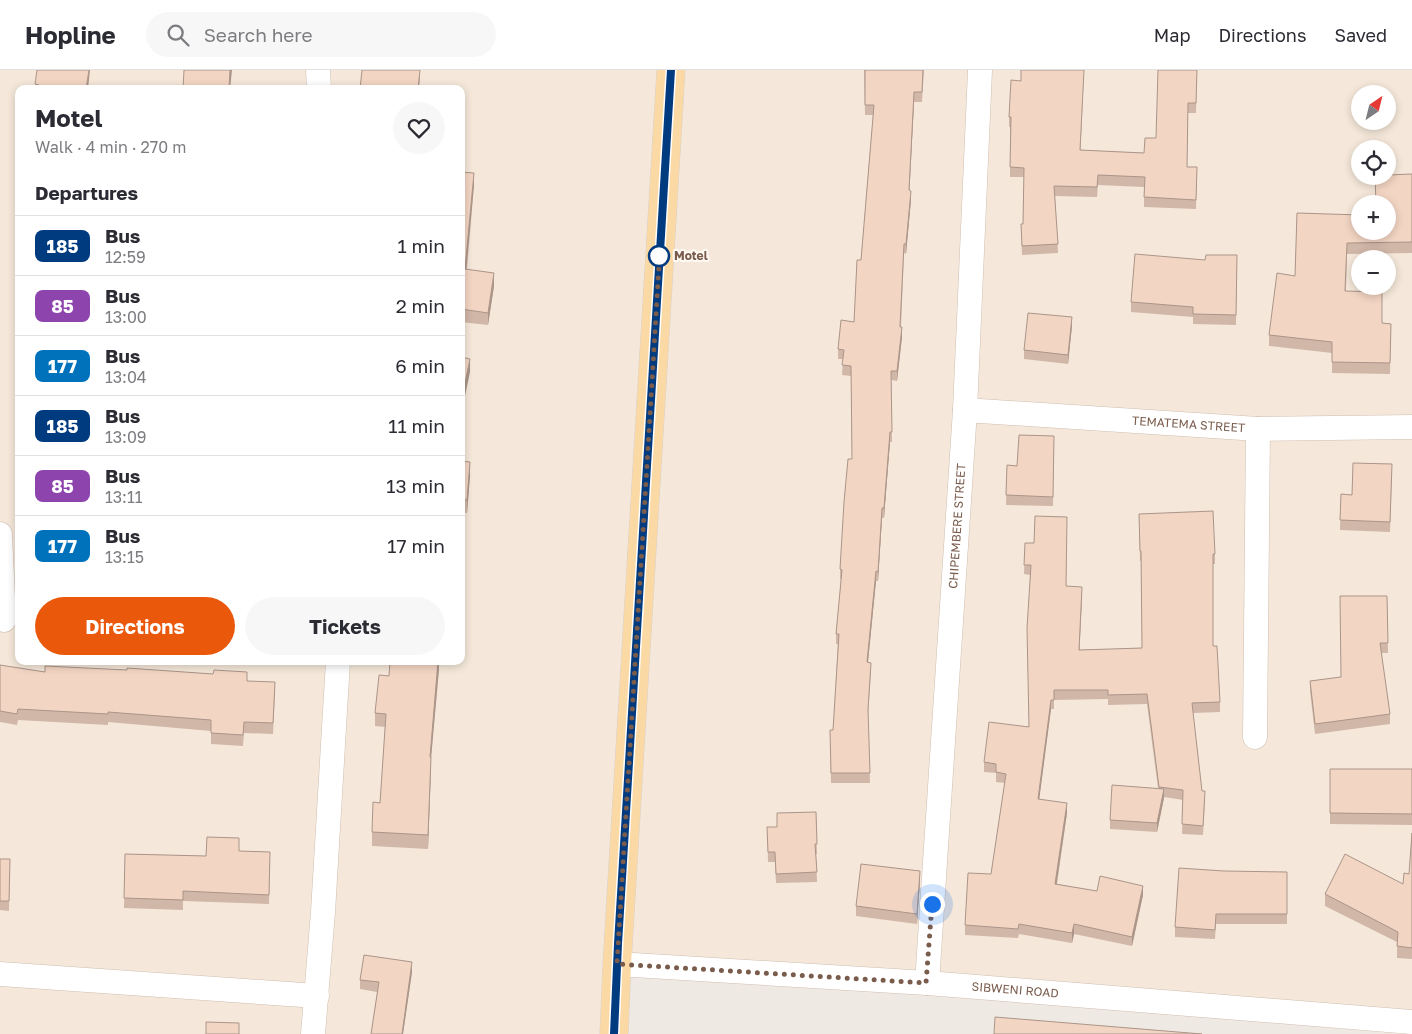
<!DOCTYPE html>
<meta charset="utf-8">
<style>
:root{--surface:#fff;--page:#f7f7f7;--text:#2b2b33;--muted:#7c7c81;--line:#e1e1e2;--accent:#ea580c}
body{margin:0;font-family:"Golos Text",sans-serif;background:var(--page);color:var(--text);height:100vh;display:flex;flex-direction:column;font-size:19px;white-space:nowrap}
*{box-sizing:border-box;margin:0}
p{font-size:16px;color:var(--muted)}
.icon{flex:none;width:28px;height:28px;fill:none;stroke:currentColor;stroke-width:2;stroke-linecap:round;stroke-linejoin:round}
.map{position:relative;flex:1;overflow:hidden}
.sheet{position:absolute;left:15px;top:15px;width:450px;height:580px;display:flex;flex-direction:column;background:var(--surface);border-radius:10px;box-shadow:0 2px 8px #0003}
.sheet>*{flex:none}
.badge{padding:0 10px;border-radius:8px;font-size:18px;line-height:32px}
.needle{width:32px;rotate:35deg}
.buttons{position:absolute;left:1351px;top:15px;display:grid;gap:10px}
.buttons a{display:grid;place-items:center;width:45px;height:45px;border-radius:50%;background:var(--surface);box-shadow:0 2px 8px #0003;font-size:25px}
.you{position:absolute;width:25px;height:25px;margin:-12px;border:4px solid #fff;border-radius:50%;background:#1a73e8;box-shadow:0 0 0 8px #1a73e833}
.map>.badge{position:absolute;translate:-50% -50%;box-shadow:0 0 0 2px #fff}
h2{padding:0 20px;font-size:19px;line-height:45px}
.round{display:grid;place-items:center;flex:none;width:52px;height:52px;border-radius:26px;background:var(--page)}
.headline{display:flex;align-items:center;justify-content:space-between;height:85px;padding:0 20px}
h1{font-size:24px;font-weight:700;line-height:38px}
.cta{display:flex;gap:10px;margin-top:auto;padding:10px 20px}
.cta a{flex:1;height:58px;border-radius:30px;background:var(--accent);color:#fff;font-size:20px;font-weight:700;line-height:58px;text-align:center}
.cta a+a{background:var(--page);color:var(--text)}
ul{padding:0;list-style:none}
li{display:flex;align-items:center;gap:15px;height:60px;padding:0 20px;border-top:1px solid var(--line)}
li div{flex:1}
li b{display:block;font-size:19px}
li em{font-style:normal}
li .badge{min-width:55px;font-weight:700;text-align:center}
header{display:flex;align-items:center;gap:30px;box-sizing:border-box;height:70px;padding:0 25px;background:var(--surface);border-bottom:1px solid var(--line)}
header strong{font-size:24px}
nav{display:flex;gap:28px;margin-inline-start:auto;font-size:18px}
.search{width:350px;height:45px;background:var(--page);display:flex;align-items:center;gap:12px;box-sizing:border-box;padding:0 18px;border-radius:28px;color:var(--muted);font-size:19px}
.map>svg:first-child{display:block}
</style>
<header>
<strong>Hopline</strong>
<div class="search"><svg class="icon" aria-label="search" viewBox="0 0 24 24"><circle cx="10" cy="10" r="6"/><path d="M15 15l6 6"/></svg>Search here</div>
<nav><a>Map</a><a>Directions</a><a>Saved</a></nav>
</header>
<div class="map">
<svg width="1412" height="964" viewBox="0 0 1412 964">
<rect width="100%" height="100%" fill="#fdf6ec"/>
<path fill="#f5e8da" fill-rule="evenodd" d="M0,0H1412V961L627,891L620,964H0ZM19,19H461V591H19ZM1360,24H1388V51H1360ZM1360,79H1388V106H1360ZM1360,134H1388V161H1360ZM1360,189H1388V216H1360Z"/>
<path fill="#efe9e4" d="M617,894L1402,964H612Z"/>
<g fill="none" stroke-linecap="round" stroke-linejoin="round">
<defs>
<g id="street">
<path d="M318,0L319,19"/>
<path id="s1" d="M965,340L1258,359L1412,357"/>
<path d="M0,464L4,550"/>
<path d="M1255,667L1258,359"/>
<path id="s2" d="M617,894L927,913L1412,952"/>
<path d="M0,904L317,926"/>
<path id="s3" d="M927,913L965,340L980,0"/>
<path d="M313,964L323,842L338,591"/>
</g>
<path id="primary" d="M614,964L617,894L671,0"/>
</defs>
<use href="#street" stroke="#d1beb0" stroke-width="25"/>
<use href="#primary" stroke="#dad1cd" stroke-width="29"/>
<use href="#street" stroke="#fff" stroke-width="24"/>
<use href="#primary" stroke="#fbd9a5" stroke-width="28"/>
</g>
<path fill="#d1b7a8" d="M864,0H924L922,32H914L909,120L911,130L906,184L904,183L901,257L902,267L897,311L891,310L892,372H890L884,448H882L878,511H876L868,592L871,602L868,645L870,713H831L830,660H833L838,574H836V564L841,509H840V499L852,389L851,306L842,305L843,289H838V279L854,252L861,190L873,45H865Z
M1197,0L1196,43H1188L1187,97H1197L1196,139L1144,137V117L1098,115L1097,127L1055,126L1058,183L1022,185L1021,154H1023L1024,107H1010V57H1009V47L1021,11L1080,80L1144,83L1156,68Z
M35,14L88,19H35Z
M461,102L474,115L467,199L494,216L488,255L461,252Z
M1412,104V183L1347,184L1346,221L1382,253L1391,254L1390,304L1332,303V283L1269,276V265L1295,206L1297,143L1388,161Z
M1237,185L1236,255L1193,254V247L1131,242V232L1205,190Z
M1072,256L1068,294L1024,289V280Z
M1054,366L1053,436L1006,435L1007,395L1017,396Z
M461,391L470,406L467,443H461Z
M1392,404L1390,462L1340,460L1341,424L1352,425Z
M1139,444L1215,484V494H1213V576L1220,632V642L1193,643L1202,721L1205,731L1203,765L1182,764L1183,730L1164,727L1157,762L1110,759V750L1158,718L1147,634L1108,635V629L1054,630V639H1051L1039,729L1067,743L1057,814L1097,821L1143,825L1132,876L1074,864L1072,873L1019,864L1018,868L965,865V855L991,804L1005,713L996,712V703L984,702V692L1029,657L1030,505L1024,504L1025,473L1066,516L1082,526L1079,580L1142,578L1141,491H1140Z
M1387,526L1388,583H1381L1390,644V654L1315,664L1310,621V611L1341,607Z
M439,591V599L431,687L428,779L372,776V762L380,733L385,657L375,656V643L389,606Z
M0,595L45,602L247,611L275,623L273,664L244,663L243,676L211,674V661L108,652V655L18,650L17,655L0,652Z
M1330,699H1412V755L1330,754Z
M816,742L817,784H816L817,812L776,813L775,792H768L767,757H777Z
M1412,763V889L1397,888V872L1325,836V824L1403,814L1409,804Z
M239,781L270,782L269,834L183,831V840L124,838L125,784L206,786Z
M0,789H10L9,841L0,840Z
M1287,802V854H1216L1215,869L1175,867V857Z
M920,811L917,854L856,846V836Z
M412,902L403,964H371L377,922L360,919V910Z"/>
<path fill="#aa9588" d="M89,0H90L88,19H86Z
M230,0H232L230,19H229Z
M420,0V6L419,19H418Z
M1084,0L1080,90V80Z
M914,22V32L909,130V120Z
M474,103V115L465,212V199Z
M911,121V130L906,184V174Z
M494,203V216L488,255V243Z
M1072,247V256L1068,294V285Z
M902,257V267L897,311V301Z
M470,289V302L461,345V332Z
M890,362V372L884,448V438Z
M470,392V406L467,443V430Z
M882,438V448L878,511V502Z
M876,501V511L867,602V592Z
M1082,517V526L1079,590V580Z
M438,591L439,599L430,700V687Z
M1051,630V639L1038,739V729Z
M431,687V700L428,779V765Z
M1164,719V728L1157,762V753Z
M1067,733V743L1055,824V814Z
M920,801V811L917,854V844Z
M1143,816V825L1132,876V867Z
M1074,854V864L1072,873V863Z
M412,892V902L403,964H402Z"/>
<path fill="#f3d5c3" stroke="#aa9588" d="M37,0H89L86,19H40L39,15L35,14Z
M184,0H230L229,19H183Z
M362,0H420L418,19H360Z
M865,0H923L922,22H914L909,120L911,121L906,174H904L900,257H902L897,301H891L892,362H890L884,438H882L878,502L876,501L867,592L871,593L868,639L870,703H831L830,660H833L839,564H836L842,500L840,499L844,432L848,389H852L851,296L842,295L844,280L838,279L841,250L854,252L857,190H861L874,35H865Z
M1021,0H1084L1080,80L1144,83L1145,68H1156L1158,0H1197L1196,33H1188L1187,97H1197L1196,130L1144,127L1145,107L1098,105L1097,117L1054,116L1058,174L1022,176L1021,154H1023L1024,98L1010,97L1011,47H1009L1011,10L1021,11Z
M461,102L474,103L465,199L494,203L488,243L461,239Z
M1412,104V172L1347,173L1345,221L1382,222V253L1391,254L1390,293L1332,292V272L1269,265L1277,203L1295,206L1297,143L1360,145V161H1388V134H1376L1375,106H1388V105Z
M1135,184L1205,190L1206,185H1237L1236,245L1193,244V237L1131,232Z
M1028,243L1072,247L1068,285L1024,280Z
M461,287L470,289L461,332Z
M1019,365L1054,366L1053,427L1006,425L1007,395L1017,396Z
M461,391L470,392L467,430L461,429Z
M1353,393L1392,394L1390,452L1340,450L1341,424L1352,425Z
M1213,441L1215,484H1213V576H1217L1220,632L1192,633L1202,721H1205L1203,756L1182,754L1183,720L1159,717L1147,624L1108,625V620H1054V630H1051L1038,729L1067,733L1055,814L1097,821L1100,806L1143,816L1132,867L1074,854L1072,863L1019,854L1018,859L965,855L968,803L991,804L1006,704L996,702V694L984,692L989,652L1029,657L1027,558L1031,495H1024L1025,473H1034L1035,446L1067,447L1066,516L1082,517L1079,580L1142,578L1141,481H1140L1139,444Z
M1340,526H1387L1388,573H1380L1390,644L1315,654L1310,611L1341,607Z
M390,591H438L430,687H431L428,765L372,762L373,732L380,733L386,644L375,643L379,605L389,606Z
M0,595L45,602V596L127,600V598L213,604L214,600L247,602V611L275,612L273,653L244,652L243,665L211,663V650L108,642V644L18,639L17,644L0,641Z
M1330,699H1412V744L1330,743Z
M1112,715L1164,719L1157,753L1110,750Z
M816,742L817,774H815L817,802L776,804L775,782H768L767,757H777V743Z
M1412,763V878L1397,876L1398,862L1325,824L1345,784L1403,814L1404,803L1409,804Z
M207,767L239,768V781L270,782L269,825L183,821V830L124,828L125,784L206,786Z
M0,789H10L9,831H0Z
M861,794L920,801L917,844L856,836Z
M1179,798L1224,801L1287,802V844H1216L1215,860L1175,857Z
M364,885L412,892L402,964H371L379,912L360,910Z
M995,947L1202,964H994Z
M206,952L239,953V964H206Z"/>
<g fill="none" stroke-linecap="round" stroke-linejoin="round">
<defs>
<path id="line" d="M614,964L618,874L671,0"/>
</defs>
<use href="#line" stroke="#fff" stroke-width="11"/>
<use href="#line" stroke="#003b80" stroke-width="8"/>
<path stroke="#7a5c4d" stroke-width="5" stroke-dasharray="0 9" d="M659,186L660,179L617,894L926,913L932,834"/>
</g>
<circle fill="#fff" stroke="#003b80" stroke-width="2.5" cx="659" cy="186" r="10"/>
<g text-anchor="middle" stroke-width="4" stroke-linejoin="round" paint-order="stroke">
<g font-size="12" font-weight="bold" fill="#7a5c4d" stroke="#fffaf3" text-anchor="start">
<text x="674" y="190">Motel</text>
</g>
<g font-size="12" fill="#7a5c4d" stroke="#fffaf3">
<text dy="4" stroke="none"><textPath href="#s1" startOffset="224">TEMATEMA STREET</textPath></text>
<text dy="4" stroke="none"><textPath href="#s3" startOffset="458">CHIPEMBERE STREET</textPath></text>
<text dy="4" stroke="none"><textPath href="#s2" startOffset="399">SIBWENI ROAD</textPath></text>
</g>
</g>
</svg>
<div class="buttons">
<a><svg class="needle" viewBox="-14 -14 28 28"><path d="M0-13l5 13h-10z" fill="#e53935"/><path d="M0 13l5-13h-10z" fill="#7c7c81"/></svg></a>
<a><svg class="icon" aria-label="locate" viewBox="0 0 24 24"><circle cx="12" cy="12" r="6"/><path d="M12 2v4M12 18v4M2 12h4M18 12h4"/></svg></a>
<a>+</a>
<a>−</a>
</div>
<div class="you" style="left:932px;top:834px"></div>
<section class="sheet">
<div class="headline"><div><h1>Motel</h1><p>Walk · 4 min · 270 m</p></div><a class="round"><svg class="icon" aria-label="heart" viewBox="0 0 24 24"><path d="M12 20l-8-8c-3-5 5-10 8-4 3-6 11-1 8 4z"/></svg></a></div>
<h2>Departures</h2>
<ul>
<li><span class="badge" style="background:#003b80;color:#fff">185</span><div><b>Bus</b><p>12:59</p></div><em>1 min</em></li>
<li><span class="badge" style="background:#8e44ad;color:#fff">85</span><div><b>Bus</b><p>13:00</p></div><em>2 min</em></li>
<li><span class="badge" style="background:#0072bc;color:#fff">177</span><div><b>Bus</b><p>13:04</p></div><em>6 min</em></li>
<li><span class="badge" style="background:#003b80;color:#fff">185</span><div><b>Bus</b><p>13:09</p></div><em>11 min</em></li>
<li><span class="badge" style="background:#8e44ad;color:#fff">85</span><div><b>Bus</b><p>13:11</p></div><em>13 min</em></li>
<li><span class="badge" style="background:#0072bc;color:#fff">177</span><div><b>Bus</b><p>13:15</p></div><em>17 min</em></li>
</ul>
<div class="cta"><a>Directions</a><a>Tickets</a></div>
</section>
</div>
